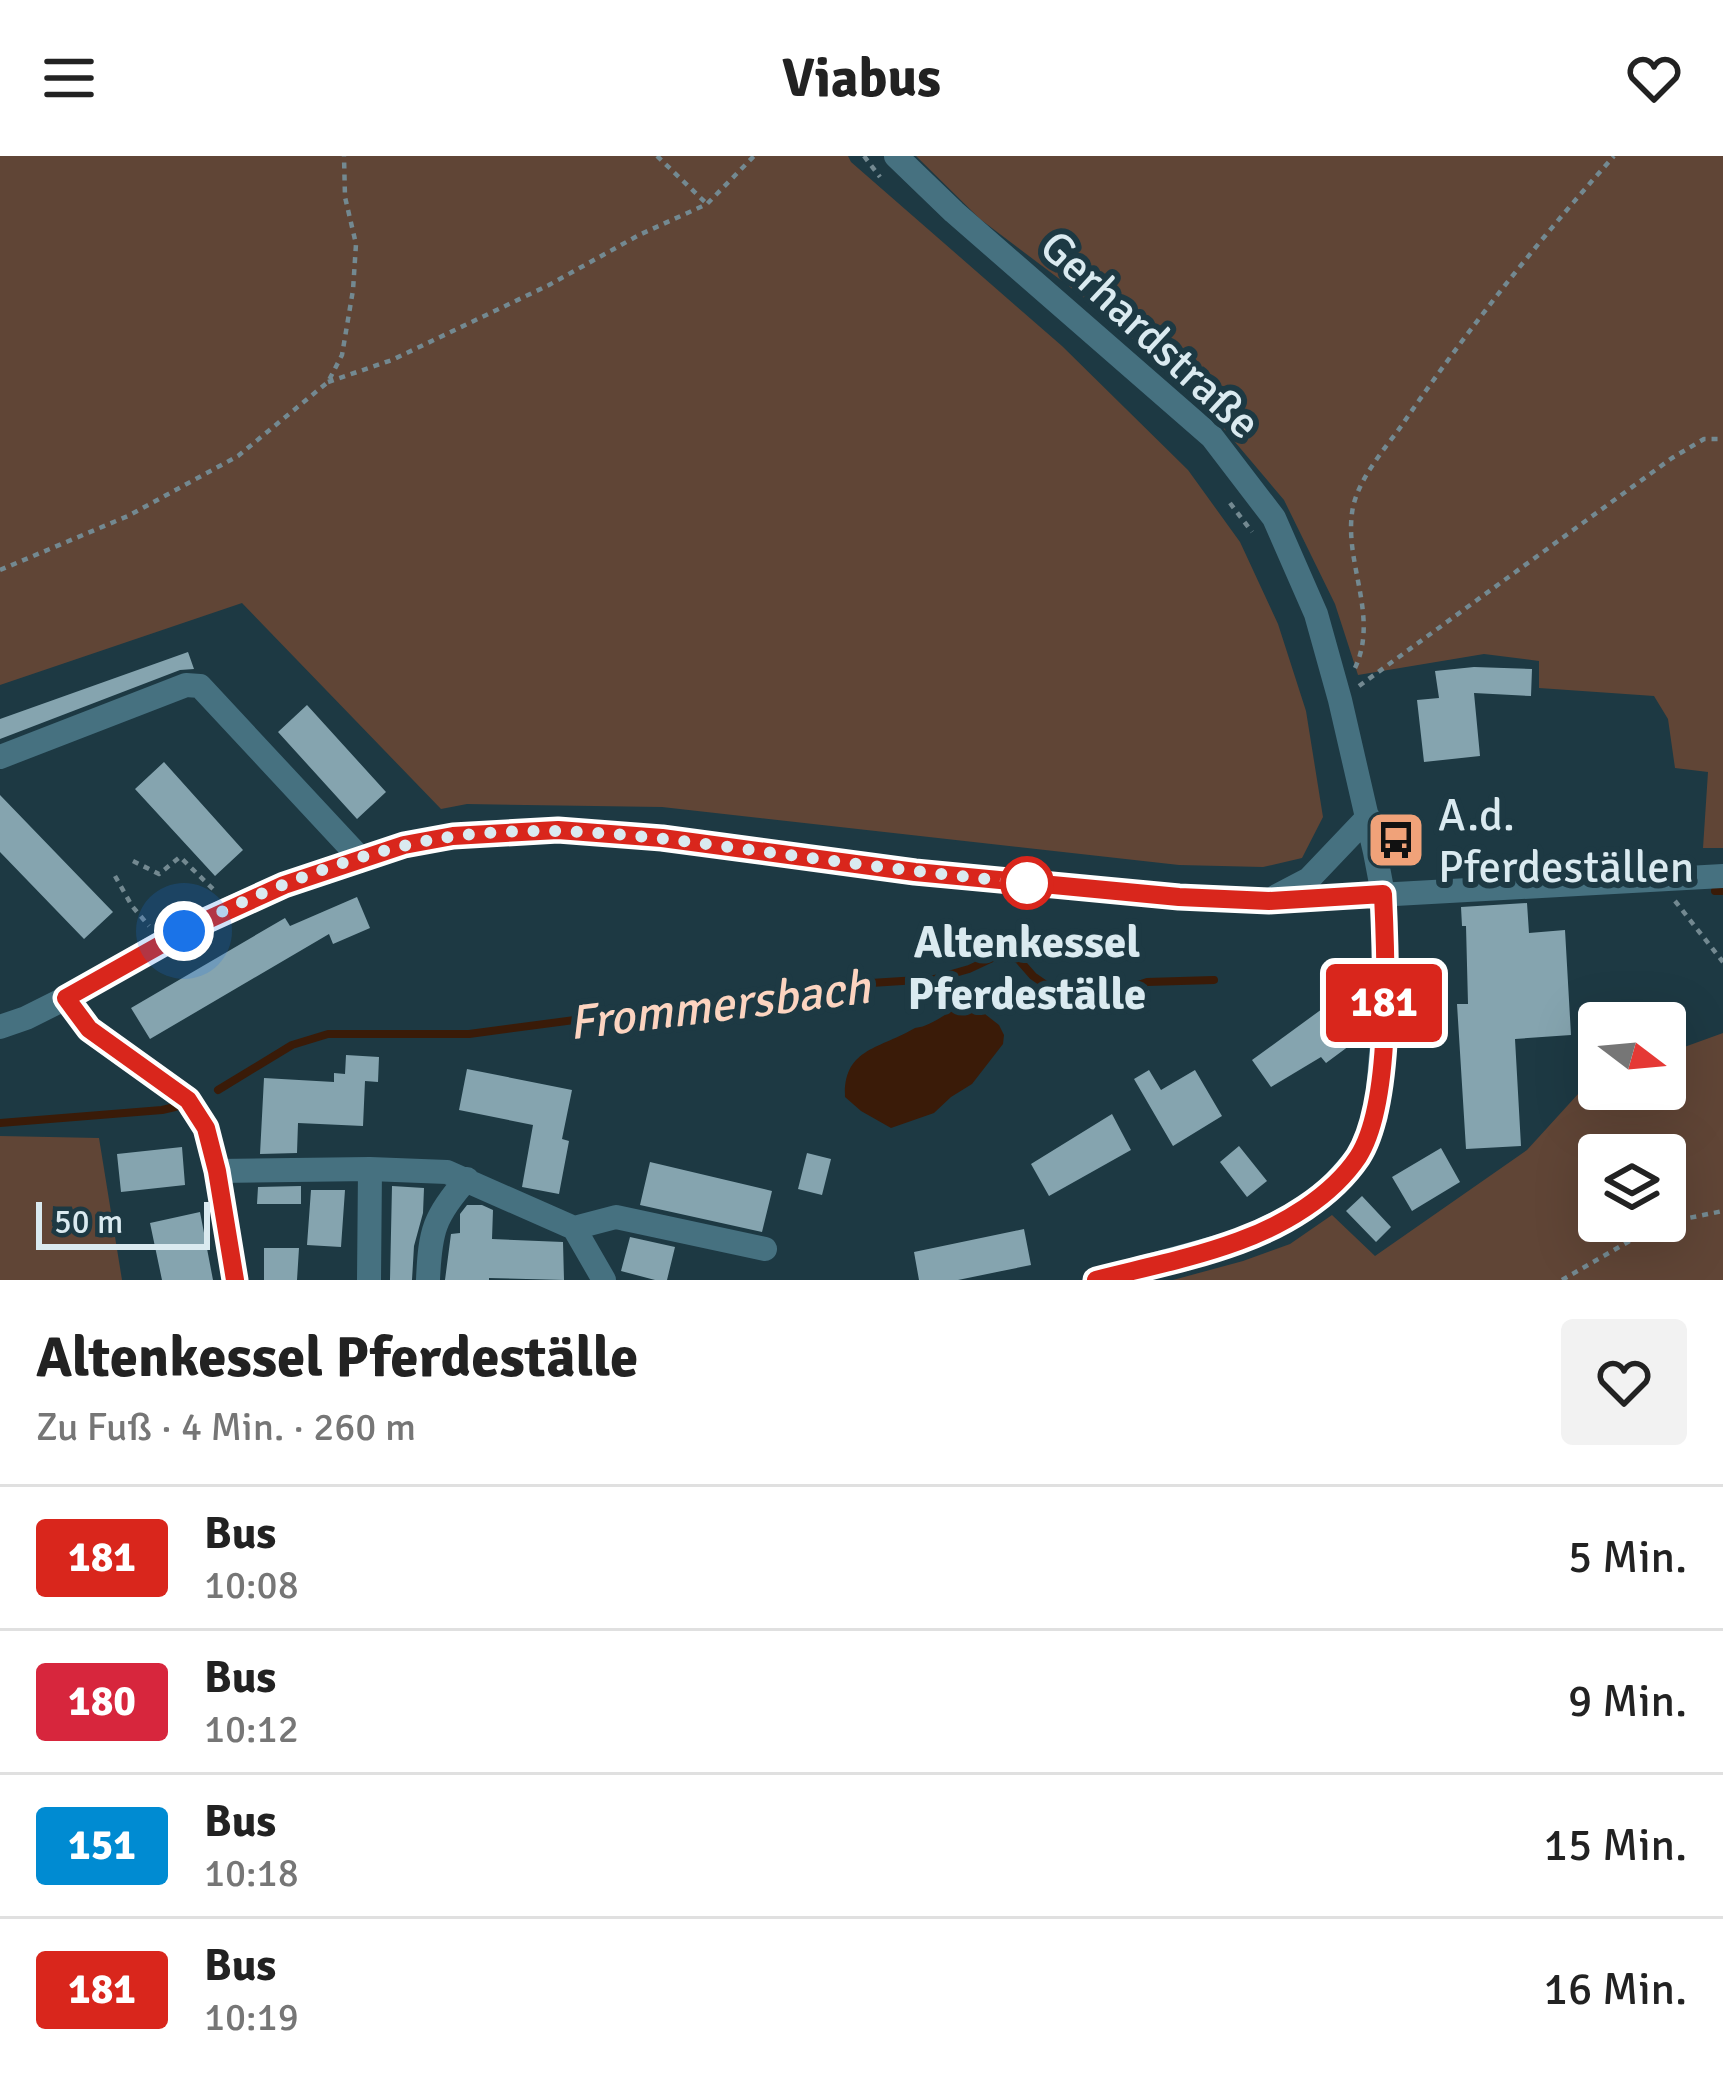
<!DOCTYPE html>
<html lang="de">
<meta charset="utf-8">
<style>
:root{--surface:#fff;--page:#f2f2f2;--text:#222;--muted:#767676;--line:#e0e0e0}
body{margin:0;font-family:Signika,sans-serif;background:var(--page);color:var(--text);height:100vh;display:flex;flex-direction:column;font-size:45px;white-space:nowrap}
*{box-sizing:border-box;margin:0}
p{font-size:39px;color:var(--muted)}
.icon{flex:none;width:66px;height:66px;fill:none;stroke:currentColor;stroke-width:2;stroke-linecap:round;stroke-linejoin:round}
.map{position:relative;height:1124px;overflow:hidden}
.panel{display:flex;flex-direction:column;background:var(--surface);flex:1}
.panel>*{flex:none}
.badge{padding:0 24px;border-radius:9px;font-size:42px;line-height:78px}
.needle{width:78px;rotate:106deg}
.fabs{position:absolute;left:1578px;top:846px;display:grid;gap:24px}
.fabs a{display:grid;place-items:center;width:108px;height:108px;border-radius:12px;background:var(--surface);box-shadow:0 12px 48px #0002;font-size:60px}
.scale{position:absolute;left:36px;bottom:30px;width:174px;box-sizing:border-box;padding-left:12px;border:6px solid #daeaf0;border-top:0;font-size:33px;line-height:42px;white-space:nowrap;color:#daeaf0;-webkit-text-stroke:9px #1d3943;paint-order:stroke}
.you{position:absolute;width:60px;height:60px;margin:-30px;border:9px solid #fff;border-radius:50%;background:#1a73e8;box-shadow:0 0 0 18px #1a73e833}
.map>.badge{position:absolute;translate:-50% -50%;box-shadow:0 0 0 6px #fff}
.round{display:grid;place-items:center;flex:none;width:126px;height:126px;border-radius:12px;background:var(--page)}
.headline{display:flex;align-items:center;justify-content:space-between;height:204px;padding:0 36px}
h1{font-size:57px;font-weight:700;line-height:90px}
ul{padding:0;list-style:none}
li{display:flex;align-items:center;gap:36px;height:144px;padding:0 36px;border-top:3px solid var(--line)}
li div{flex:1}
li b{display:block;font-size:45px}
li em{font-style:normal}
li .badge{min-width:132px;font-weight:700;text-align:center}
header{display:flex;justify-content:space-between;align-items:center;height:156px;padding:0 36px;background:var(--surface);font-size:54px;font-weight:700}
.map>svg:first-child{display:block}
</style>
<header><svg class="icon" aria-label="menu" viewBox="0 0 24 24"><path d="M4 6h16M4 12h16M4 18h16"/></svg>Viabus<svg class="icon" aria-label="heart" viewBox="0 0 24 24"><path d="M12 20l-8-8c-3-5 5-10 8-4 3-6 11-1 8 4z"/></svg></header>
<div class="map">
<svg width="1723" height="1124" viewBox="0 0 1723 1124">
<rect width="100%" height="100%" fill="#1d3943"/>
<path fill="#604536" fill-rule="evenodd" d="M0,0H848L851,6L1062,190L1188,314L1240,386L1278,468L1306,555L1323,661L1302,702L1263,711L1179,709L662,651L467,648L441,653L242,447L0,529Z
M916,0H1723V692H1703L1708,616L1675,612L1668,563L1654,540L1539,532V505L1484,498L1358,519L1335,448L1284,344L1213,260L1111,162L980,63Z
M1723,877V1124H1173L1243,1105L1290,1088L1332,1059L1375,1100L1527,994L1589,926L1599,922V933H1665V898ZM1665,999V1065H1599V999Z
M0,980L99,982L122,1124H0Z"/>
<path fill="#3a1b08" d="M966,850L976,851L999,869L1004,879L1003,888L972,928L951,941L934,957L891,972L861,955L845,941C843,892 880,893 915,872C934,870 945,855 966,850Z"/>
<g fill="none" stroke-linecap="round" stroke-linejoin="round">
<path stroke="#3a1b08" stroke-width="8" d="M1715,735H1723
M218,934L292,889L328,878H469L839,829L934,823L969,813L999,799H1009L1019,804L1033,820L1056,836L1094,844L1147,826L1214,824
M0,967L162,954L175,951"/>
</g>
<path fill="#85a4af" d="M188,496L194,513L180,514L0,583V563Z
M1474,511L1532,513L1531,540L1474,537L1480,600L1424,606L1417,544L1439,542L1435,515Z
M307,549L386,636L357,663L278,576Z
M164,606L243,694L215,720L135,633Z
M0,639L113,756L84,783L0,696Z
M357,741L370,772L333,788L329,778L150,883L131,852L285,762L290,770Z
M1527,747L1529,777L1565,774L1571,879L1515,883L1521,990L1466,993L1457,848H1468L1466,770H1462L1461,751Z
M1323,811L1361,812L1363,843L1322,842Z
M1322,853L1349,890L1326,907L1321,901L1271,931L1252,904Z
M346,899L379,901L378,926L365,925L363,970L298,967L297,997L260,998L264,922L334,926V917L345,918Z
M467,913L572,934L562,983L569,985L559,1038L522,1031L533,969L459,954Z
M1149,914L1161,934L1195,914L1222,960L1173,990L1134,923Z
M1112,958L1131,994L1049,1040L1031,1008Z
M1239,990L1267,1025L1247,1041L1220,1006Z
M182,991L185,1029L121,1036L117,998Z
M1441,992L1460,1026L1412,1055L1392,1021Z
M807,997L831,1003L822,1039L798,1033Z
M650,1006L772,1035L762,1076L640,1049Z
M301,1030V1048H257L258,1031Z
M392,1030L424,1032L423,1057L414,1090L412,1124H390Z
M311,1034H345L341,1091L307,1089Z
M1362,1040L1391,1071L1376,1086L1346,1055Z
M467,1049H482L493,1054L492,1083L563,1086L564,1124L489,1122V1124H445L451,1078L460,1077V1058Z
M200,1056L213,1124H162L150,1067Z
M1024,1073L1031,1109L958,1124H919L914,1096Z
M630,1081L675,1091L667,1124H655L621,1115Z
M264,1092H299L297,1124H264Z"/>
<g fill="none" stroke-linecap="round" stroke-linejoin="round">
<path stroke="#738991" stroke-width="4.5" stroke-dasharray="6 6" stroke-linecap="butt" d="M657,0L707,48
M864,0L880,21
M328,226L392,204L549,129L639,79L707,48L754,0
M1230,347L1252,376
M0,414L128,360L238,300L328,226L342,199L353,134L356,88L345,41L344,0
M1355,512C1379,461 1345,409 1352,357C1356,325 1384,294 1402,269C1467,174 1538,85 1614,0
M1359,530L1672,302L1704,283H1723
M133,705L159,718L180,701L213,733
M115,720L132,750L149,770
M1675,745L1723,806
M1562,1124L1659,1068L1723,1055"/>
<path stroke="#467180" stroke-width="24" d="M896,0L954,56L1212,281L1274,362L1316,458L1340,544L1375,696L1383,738L1386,802L1384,861L1376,960L1358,1000L1331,1031L1298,1057L1239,1085L1096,1124
M0,601L186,529L200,530L361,703
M1275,741L1309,723L1368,661
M66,842L89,873L188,944L207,972L217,1015L236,1124
M0,871L26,862L66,842L161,787L228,753L284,729L361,703L404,689L453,680L558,674L661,681L915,717L1179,741L1269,745L1723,720
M217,1015L370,1013L447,1016L574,1072L604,1124
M574,1072L616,1061L765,1093
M369,1124L370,1013
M428,1124C430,1075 434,1060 467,1023"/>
</g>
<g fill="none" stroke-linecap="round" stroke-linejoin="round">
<defs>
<path id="line" d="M235,1124L217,1015L206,972L188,944L89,873L66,842L194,770L284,729L404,689L453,680L558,674L662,682L915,716L1179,741L1269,745L1383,738C1386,804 1393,947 1358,1001C1331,1041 1283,1069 1239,1085C1193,1102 1143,1112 1096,1124"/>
</defs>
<use href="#line" stroke="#fff" stroke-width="27"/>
<use href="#line" stroke="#d9261c" stroke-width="18"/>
<path stroke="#daeaf0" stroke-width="12" stroke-dasharray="0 21.6" d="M184,775C259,734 366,693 449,681C555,666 662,682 767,696C860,709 953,720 1047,729L1027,727"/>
</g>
<defs>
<symbol id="bus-square" viewBox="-11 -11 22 22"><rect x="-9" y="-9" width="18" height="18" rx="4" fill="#f0a279" stroke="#1d3943"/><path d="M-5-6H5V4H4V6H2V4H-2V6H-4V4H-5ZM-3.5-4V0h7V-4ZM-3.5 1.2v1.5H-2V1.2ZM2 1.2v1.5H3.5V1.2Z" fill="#111"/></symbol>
</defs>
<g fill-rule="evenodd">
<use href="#bus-square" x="1363" y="651" width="66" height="66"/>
</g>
<circle fill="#fff" stroke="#d9261c" stroke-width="6" cx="1027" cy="727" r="24"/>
<g text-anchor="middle" stroke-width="12" stroke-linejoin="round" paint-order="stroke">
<g font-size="45" fill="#daeaf0" stroke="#1d3943">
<text transform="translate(1151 178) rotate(43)" y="16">Gerhardstraße</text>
</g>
<g font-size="45" fill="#daeaf0" stroke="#1d3943" text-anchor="start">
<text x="1438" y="674">A.d.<tspan x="1438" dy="52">Pferdeställen</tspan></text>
</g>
<g font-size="45" font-weight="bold" fill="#daeaf0" stroke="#1d3943">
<text x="1027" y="801">Altenkessel<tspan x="1027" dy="52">Pferdeställe</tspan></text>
</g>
<g font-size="48" font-style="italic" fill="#fcd4c0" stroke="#1d3943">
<text transform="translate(719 848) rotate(-7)" y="17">Frommersbach</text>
</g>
</g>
</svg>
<div class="fabs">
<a><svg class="needle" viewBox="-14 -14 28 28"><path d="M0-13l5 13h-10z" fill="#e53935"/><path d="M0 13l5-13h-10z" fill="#767676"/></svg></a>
<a><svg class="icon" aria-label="layers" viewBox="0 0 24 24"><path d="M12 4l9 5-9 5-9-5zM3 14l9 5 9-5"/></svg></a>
</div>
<div class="scale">50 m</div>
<div class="you" style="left:184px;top:775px"></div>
<b class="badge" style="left:1384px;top:847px;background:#d9261c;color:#fff">181</b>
</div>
<section class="panel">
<div class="headline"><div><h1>Altenkessel Pferdeställe</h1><p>Zu Fuß · 4 Min. · 260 m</p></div><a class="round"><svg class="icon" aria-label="heart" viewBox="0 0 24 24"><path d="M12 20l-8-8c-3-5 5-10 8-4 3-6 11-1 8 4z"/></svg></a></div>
<ul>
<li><span class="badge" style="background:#d9261c;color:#fff">181</span><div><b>Bus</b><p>10:08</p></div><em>5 Min.</em></li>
<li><span class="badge" style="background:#d7263d;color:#fff">180</span><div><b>Bus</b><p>10:12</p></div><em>9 Min.</em></li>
<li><span class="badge" style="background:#008bd2;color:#fff">151</span><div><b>Bus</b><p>10:18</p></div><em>15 Min.</em></li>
<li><span class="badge" style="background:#d9261c;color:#fff">181</span><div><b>Bus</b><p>10:19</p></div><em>16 Min.</em></li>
</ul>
</section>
